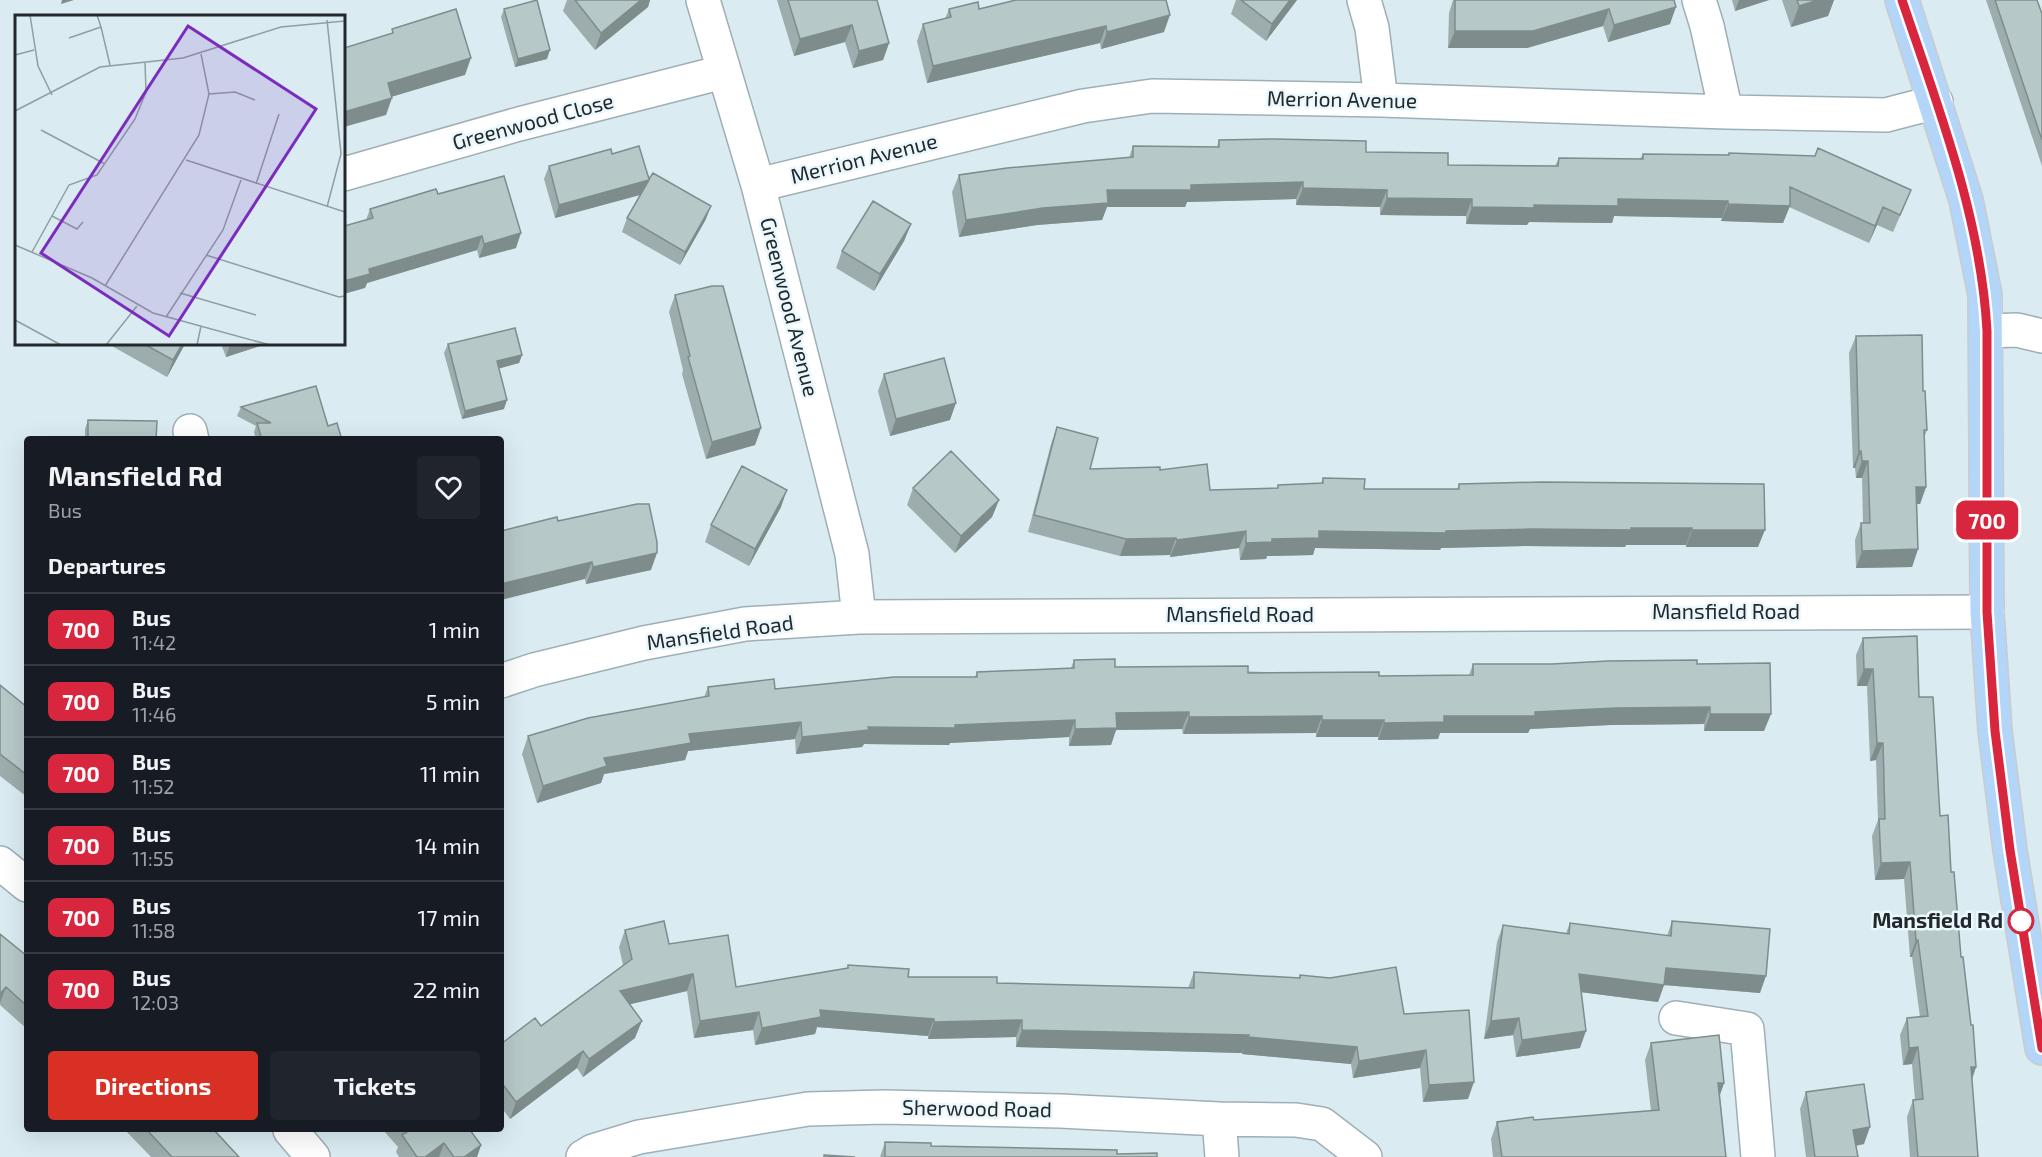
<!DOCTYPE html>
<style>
:root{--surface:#171b24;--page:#20242c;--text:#f1f3f6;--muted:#9ea1a6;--line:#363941;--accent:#d93025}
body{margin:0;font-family:"Exo 2",sans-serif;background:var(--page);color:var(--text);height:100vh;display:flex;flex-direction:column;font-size:22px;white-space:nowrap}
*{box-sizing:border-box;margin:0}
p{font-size:20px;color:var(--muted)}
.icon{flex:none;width:33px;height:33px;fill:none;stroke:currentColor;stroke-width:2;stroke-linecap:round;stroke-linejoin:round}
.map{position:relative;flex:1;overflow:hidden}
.panel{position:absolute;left:24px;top:436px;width:480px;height:696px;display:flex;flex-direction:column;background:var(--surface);border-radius:6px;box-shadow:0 6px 24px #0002}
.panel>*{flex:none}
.badge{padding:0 12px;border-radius:9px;font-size:21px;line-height:39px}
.map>.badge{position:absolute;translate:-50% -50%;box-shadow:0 0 0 3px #fff}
h2{padding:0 24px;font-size:22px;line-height:54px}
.round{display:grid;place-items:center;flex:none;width:63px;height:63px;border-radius:6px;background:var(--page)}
.overview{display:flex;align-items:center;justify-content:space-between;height:102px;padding:0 24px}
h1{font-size:28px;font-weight:700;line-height:45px}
.cta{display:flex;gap:12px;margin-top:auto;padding:12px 24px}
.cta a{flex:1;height:69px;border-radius:6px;background:var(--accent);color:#fff;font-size:24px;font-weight:700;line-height:69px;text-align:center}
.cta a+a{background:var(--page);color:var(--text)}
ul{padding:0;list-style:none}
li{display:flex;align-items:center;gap:18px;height:72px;padding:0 24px;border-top:2px solid var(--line)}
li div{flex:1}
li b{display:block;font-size:22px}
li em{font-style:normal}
li .badge{min-width:66px;font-weight:700;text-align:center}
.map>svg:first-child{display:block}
</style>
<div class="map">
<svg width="2042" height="1157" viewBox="0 0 2042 1157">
<rect width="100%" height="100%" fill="#daecf2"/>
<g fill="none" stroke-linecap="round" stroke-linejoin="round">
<defs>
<path id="minor" d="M703,0L758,185L852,554L859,617
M1364,0L1372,28L1381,100
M1699,0L1707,26L1726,112
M344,174L519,124L723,72
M758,185L1083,106L1152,96L1381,100L1726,112L1886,115L1936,102
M1987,331L2017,330L2042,336
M190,431L192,440
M501,681L534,670L644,643L745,624L859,617L1987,612
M0,863L27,885
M1676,1018L1747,1029L1758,1157
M1219,1119L1222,1157
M290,1130L313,1157
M583,1157L593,1151L639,1137L808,1109L884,1107L1060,1111L1219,1119L1296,1120L1322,1124L1365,1157"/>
<path id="major" d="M1902,0L1966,200L1985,295L1987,612L1995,731L2010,850L2042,1048"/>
</defs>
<use href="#minor" stroke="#9eafb5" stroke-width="36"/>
<use href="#major" stroke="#cacbcc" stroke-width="36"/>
<use href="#minor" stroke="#fff" stroke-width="33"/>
<use href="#major" stroke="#b3d6f8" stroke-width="33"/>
</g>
<path fill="#9dacac" d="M567,0H650L648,7L595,50L563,11Z
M777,0H877L889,43L883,60L853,68L845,42L794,56Z
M1236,0H1297L1266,41L1231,14Z
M1453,0H1674L1670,24L1608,42L1603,26L1527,48H1448L1449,13Z
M1732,0H1769L1735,11Z
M1782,0H1834L1828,16L1791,27Z
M1986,0H2037L2042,14V166Z
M504,9L547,59L515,67L501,17Z
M949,9H979L1164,32L1101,49L1100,43L927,83L917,41L923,24L945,19Z
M1219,140L1366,152L1448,165L1555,166L1559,158L1640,159L1643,154L1728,155L1729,153L1904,207L1893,232L1877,225L1869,243L1789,207L1783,223L1721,221L1722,218L1614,216L1612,223L1529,222L1527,225L1466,224V216L1380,215V207L1296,205V199L1187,202L1185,207H1107L1102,220L1037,225L959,237L952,192L959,175L1129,158L1133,146L1217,147Z
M612,154L706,219L680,265L622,232L627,218L640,194L555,218L544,179L549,166Z
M438,194L516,248L479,258L477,250L367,283L365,288L366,220L370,209Z
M911,224L904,241L874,291L836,268L842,251Z
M675,295L761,428L755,445L706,459L682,374L683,370L669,312Z
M1856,336L1923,391L1927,430L1924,438L1926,487L1920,504H1917L1918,549L1912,567L1856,568L1855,540L1861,523H1863L1862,478H1856L1855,468H1853L1849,353Z
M111,344H185L167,377L110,345Z
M221,344H266L226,357Z
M448,344L522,355L519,363L499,368L504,409L462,419L444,353Z
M884,374L950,420L890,436L878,391Z
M241,407L342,440H256L254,432L256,426L237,416Z
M88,420L156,440H85V429Z
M1057,427L1090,469L1160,470L1210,490L1277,488L1278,485L1321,483L1323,478L1364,489H1457L1459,484L1541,482L1758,547H1686V545H1626L1625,547L1525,546L1441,548L1440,550L1315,548L1313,555L1267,556L1266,559L1240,560L1239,548L1170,557V555L1120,556L1028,532L1051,444Z
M913,488L999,500L992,517L955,553L907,505Z
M781,507L749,566L705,542L711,525Z
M558,521L651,570L586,584L585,579Z
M1863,638L1919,697L1940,816L1951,872L1961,957L1976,1067L1972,1080L1978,1157H1910L1907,1117L1913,1100H1915L1912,1064L1903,1065L1900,1035L1907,1018L1920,1017L1912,957H1910L1904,879L1875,880L1872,836L1878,820L1876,760L1870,761L1867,686H1857L1856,655Z
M1074,660L1115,667L1379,676L1469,675L1473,664H1697L1764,731H1704V724L1610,725L1530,729L1528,733H1440L1438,739L1378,740V737H1316V733L1183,734L1182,729L1116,730L1111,745L1069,746V737L950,743L949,745L864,744L862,747L796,754L795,739L688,751L685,760L604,774L601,783L537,803L522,754L528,736L704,697L708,687L775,689L975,677L977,672L1071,668Z
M0,685L27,707V797L0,776Z
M1672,921L1760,993L1664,985L1658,1002L1581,992L1580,1048L1516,1057L1513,1035L1484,1039L1497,942L1503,925L1566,933L1570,923L1667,936Z
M625,930L669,944L736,987L847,968L848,965L908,977L997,983L1188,988L1194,972L1299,978L1300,975L1404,1014L1468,1099L1423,1102L1420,1068L1353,1078L1351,1064L1242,1054V1053L1016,1047V1037L928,1039V1036L817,1027L815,1034L755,1045L753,1030L694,1038L687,991L630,1004L635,1038L583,1077L577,1068L510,1119L501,1107V1044L541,1026L623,965L619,947Z
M0,934L27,956V1029L0,1005Z
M1651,1043L1724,1083L1720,1095L1726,1157H1493L1491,1139L1497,1122L1534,1120L1651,1111L1645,1060Z
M1806,1092L1864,1144L1856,1146L1857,1157H1806L1800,1109Z
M125,1130H214L239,1157H151Z
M383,1130H470L481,1145L477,1157H399L396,1152L398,1147Z
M885,1142L931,1146L1117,1154L1157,1157H880Z"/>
<path fill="#7f8c8c" d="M62,0H74L61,4Z
M641,0H650L648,7L595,50L601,33Z
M1290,0H1297L1266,41L1272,24Z
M1739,0H1769L1735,11Z
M1818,0H1834L1828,16L1791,27L1799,6Z
M1676,7L1670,24L1608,42L1614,25Z
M1609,9L1603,26L1527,48H1448L1455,31Z
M1170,15L1164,32L1101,49L1107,32Z
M852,25L845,42L794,56L800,39Z
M1106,26L1100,43L927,83L933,66Z
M889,43L883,60L853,68L859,51Z
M550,50L547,59L515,67L518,59Z
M471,58L465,75L381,100L388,83Z
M392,98L386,115L344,127V112Z
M649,180L644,194L555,218L559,205Z
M1303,182L1296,199L1187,202L1185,207H1107L1102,220L1037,225L959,237L966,220L1043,208L1107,190L1191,185Z
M1303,188L1387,190L1380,207L1296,205Z
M1387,198L1472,199L1466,216L1380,215Z
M1618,199L1728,201L1722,218L1614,216L1612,223L1529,222L1527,225L1466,224L1472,207L1534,205Z
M1728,204L1790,206L1783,223L1721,221Z
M711,206L706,219L680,265L685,252Z
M1883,207L1877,225L1869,243L1875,226Z
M911,224L904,241L874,291L880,274Z
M521,233L516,248L479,258L484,244Z
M482,236L477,250L367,283L365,288L344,294V281L369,269Z
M182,344H185L167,377L173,360Z
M230,344H266L226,357Z
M522,355L519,363L494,370L497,361Z
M507,400L504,409L462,419L465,411Z
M956,403L950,420L890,436L896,419Z
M761,428L755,445L706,459L712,442Z
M1859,451H1861L1855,468H1853Z
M1862,461H1868L1862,478H1856Z
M1916,487H1926L1920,504H1910Z
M787,490L781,507L749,566L755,549Z
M999,500L992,517L955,553L961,536Z
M1631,528H1692L1686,545H1626L1625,547L1525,546L1441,548L1440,550L1315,548L1313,555L1267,556L1266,559L1240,560L1246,543L1272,539L1319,531H1446Z
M1692,530H1765L1758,547H1686Z
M1246,531L1239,548L1170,557L1177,540Z
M1176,538L1170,555L1120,556L1126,539Z
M1918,549L1912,567L1856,568L1862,551Z
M657,553L651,570L586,584L593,567Z
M592,562L585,579L501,600V584Z
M1864,669H1873L1867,686H1857Z
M1710,707L1704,724L1610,725L1530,729L1528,733H1440L1438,739L1378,740L1384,723L1444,716L1616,708Z
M1189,712L1182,729L1116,730L1111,745L1069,746L1075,729L1116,713Z
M1710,714H1771L1764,731H1704Z
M1322,716L1316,733L1183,734L1189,717Z
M1075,720L1069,737L950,743L949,745L864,744L862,747L796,754L802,737L868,727L955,725Z
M1322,720H1384L1378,737H1316Z
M801,722L795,739L688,751L685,760L604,774L601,783L537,803L543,786L604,758L689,734Z
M1877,743H1883L1876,760L1870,761Z
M1910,862L1904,879L1875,880L1881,863Z
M1916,940H1918L1912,957H1910Z
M1666,968L1766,976L1760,993L1664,985L1658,1002L1572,991L1579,974Z
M693,974L687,991L614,1008L620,991Z
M6,987L0,1003V995Z
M820,1010L934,1019L928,1036L817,1027L815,1034L755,1045L762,1028Z
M759,1012L753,1030L694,1038L700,1021Z
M1519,1018L1513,1035L1484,1039L1491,1021Z
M1022,1020L1016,1037L928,1039L934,1022Z
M642,1021L635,1038L583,1077L589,1059Z
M1022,1030L1249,1035L1242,1053L1016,1047Z
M1586,1031L1580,1048L1516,1057L1522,1040Z
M1248,1037L1357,1047L1351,1064L1242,1054Z
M1918,1047L1912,1064L1903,1065L1909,1048Z
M1426,1050L1420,1068L1353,1078L1359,1061Z
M583,1051L577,1068L510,1119L516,1102Z
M1971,1067H1976L1970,1084Z
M1474,1082L1468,1099L1423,1102L1429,1085Z
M1718,1083H1724L1718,1100Z
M1870,1127L1864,1144L1847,1147L1853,1130Z
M444,1143L439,1157H425Z
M481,1145L477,1157H464Z"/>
<path fill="#b6c8c8" stroke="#7f8c8c" stroke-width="1.5" d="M537,0L550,50L518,59L504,9Z
M575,0H641L601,33Z
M788,0H877L889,43L859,51L852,25L800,39Z
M1016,0H1166L1170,15L1107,32L1106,26L933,66L923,24L951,17L949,9L978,2L979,9Z
M1241,0H1290L1272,24Z
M1455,0H1674L1676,7L1614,25L1609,9L1533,31H1455Z
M1797,0H1818L1799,6Z
M1995,0H2037L2042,14V140Z
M456,9L471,58L388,83L392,98L344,112V48L393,33L392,29Z
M1274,139L1366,141V152L1448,153V165L1558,166L1559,158L1643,159V154L1729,155V153L1815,156L1818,148L1911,190L1900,215L1883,207L1875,226L1790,187V206L1728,204V201L1618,199V206L1534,205V208L1472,207V199L1387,198V190L1303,188V182L1191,185V190H1107L1108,203L1043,208L966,220L959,175L1007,168L1133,157V146L1219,147V140Z
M639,146L649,179L653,173L711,206L685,252L627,218L649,180L559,205L549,166L611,149L612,154Z
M504,176L521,233L484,244L482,236L369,269L370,274L344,281V226L373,218L370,209L436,189L438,194Z
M873,201L911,224L880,274L842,251Z
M712,286H723L761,428L712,442L688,357L690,356L675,295Z
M515,328L522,355L497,361L507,400L465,411L448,344Z
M1922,335L1923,391H1925L1927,430H1924L1926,487H1916L1918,549L1862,551L1861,523H1870L1868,461H1862L1861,451H1859L1856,336Z
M144,344H182L173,360Z
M944,358L956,403L896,419L884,374Z
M316,386L328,426L337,423L342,440H262L257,423H271L241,407Z
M88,420L157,421L156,440H88Z
M1057,427L1098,438L1090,469L1160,467V470L1207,464L1210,490L1278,488V485L1323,483V478L1365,479L1364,489H1459V484L1541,482L1764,484L1765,530H1692V528H1631V530L1532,529L1446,531V533L1319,531V538L1272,539V542L1246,543V531L1177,540L1176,538L1126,539L1034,515Z
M951,451L999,500L961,536L913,488Z
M742,466L787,490L755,549L711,525Z
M637,504H649L657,542V553L593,567L592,562L501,584V531L557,517L558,521Z
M1917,636L1919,697H1933L1940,816L1948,815L1951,872H1954L1961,957H1963L1971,1025H1973L1976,1067H1971L1978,1157H1918L1913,1100L1923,1099L1918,1047L1909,1048L1907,1018L1928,1016L1918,940H1916L1910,862L1881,863L1879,819H1885L1883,743H1877L1873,669H1864L1863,638Z
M1115,659V667L1248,666V673L1379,672V676L1473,675V664H1552L1608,661L1697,660V664L1770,663L1771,714H1710V707L1616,708L1535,712V716H1444V722L1384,723V720H1322V716L1189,717V712L1116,713L1117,728L1075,729V720L955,725V728L868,727L869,730L802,737L801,722L689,734L691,743L604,758L607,766L543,786L528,736L588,718L709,696L708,687L774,679L775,689L894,677H977V672L1074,668V660Z
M0,685L27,707V775L0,754Z
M664,921L669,944L728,935L736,987L848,968V965L909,969L908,977H997V983L1194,988V972L1300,978V975L1330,978L1396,967L1404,1014L1469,1010L1474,1082L1429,1085L1426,1050L1359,1061L1357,1047L1248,1037L1249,1035L1022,1030V1020L934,1022V1019L820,1010L821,1017L762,1028L759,1012L700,1021L693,974L620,991L642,1021L589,1059L583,1051L516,1102L501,1082V1044L535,1018L541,1026L632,959L625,930Z
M1672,921L1770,929L1766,976L1666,968L1664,985L1579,974L1586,1031L1522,1040L1519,1018L1491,1021L1503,925L1569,934L1570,923L1671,936Z
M0,934L27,956V1006L6,987L0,994Z
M1719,1035L1724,1083H1718L1726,1157H1502L1497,1122L1533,1117L1534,1120L1659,1110L1651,1043Z
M1864,1084L1870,1127L1853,1130L1858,1157H1815L1806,1092Z
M147,1130H214L239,1157H172Z
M404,1130H470L481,1145L464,1157H454L444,1143L425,1157H417L402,1135L407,1132Z
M885,1142L931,1143V1146L1117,1150V1154L1157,1153V1157H885Z
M824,1155L855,1157H824Z"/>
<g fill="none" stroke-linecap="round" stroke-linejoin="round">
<defs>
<path id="line" d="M1902,0C1938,107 1981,217 1987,331V612L1995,731L2010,850L2042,1048"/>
</defs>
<use href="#line" stroke="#fff" stroke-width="14"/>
<use href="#line" stroke="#d7263d" stroke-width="9"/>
</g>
<circle fill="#fff" stroke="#d7263d" stroke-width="3" cx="2021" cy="921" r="12"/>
<g text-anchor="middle" stroke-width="5" stroke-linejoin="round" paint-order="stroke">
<g font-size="21" fill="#22282b" stroke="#eaf8fd">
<text transform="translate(1342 100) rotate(1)" y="7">Merrion Avenue</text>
<text transform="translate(533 122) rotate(-15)" y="7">Greenwood Close</text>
<text transform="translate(864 159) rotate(-14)" y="7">Merrion Avenue</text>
<text transform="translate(789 307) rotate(76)" y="7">Greenwood Avenue</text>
<text x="1726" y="619">Mansfield Road</text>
<text x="1240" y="622">Mansfield Road</text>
<text transform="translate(720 633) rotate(-8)" y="7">Mansfield Road</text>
<text transform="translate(977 1109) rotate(1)" y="7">Sherwood Road</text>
</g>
<g font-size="21" font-weight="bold" fill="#22282b" stroke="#eaf8fd" text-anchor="end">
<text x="2003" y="928">Mansfield Rd</text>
</g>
</g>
<g transform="translate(15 15)">
<rect width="330" height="330" fill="#daecf2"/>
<path fill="none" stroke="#909ea2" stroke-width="1.5" d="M15,0L23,51L37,80M312,5L326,139L312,192M86,12L95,50M54,23L86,12L82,0M0,40L19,35M194,79L220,77L240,85M0,96L85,52L168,43L266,12L330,6M26,115L90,149M171,145L330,197M241,169L264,99M37,201L62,214L68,207M0,230L77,263L138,298L255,330M17,237L54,170L82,160L120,104L131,77L130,47M191,240L324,282L330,281M90,271L184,120L194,79L186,39M165,278L241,300M151,302L208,215L226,165M0,305L46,330M91,330L122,291M182,330L186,311"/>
<path fill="#7b2cbf" fill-opacity="0.15" stroke="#7b2cbf" stroke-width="3" d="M173,11L301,94L154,321L26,238Z"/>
<rect width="330" height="330" fill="none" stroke="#22282b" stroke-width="3"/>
</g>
</svg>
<b class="badge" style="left:1987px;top:520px;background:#d7263d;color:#fff">700</b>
<section class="panel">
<div class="overview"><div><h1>Mansfield Rd</h1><p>Bus</p></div><a class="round"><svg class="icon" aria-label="heart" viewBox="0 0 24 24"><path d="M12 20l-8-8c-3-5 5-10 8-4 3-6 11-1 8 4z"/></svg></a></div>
<h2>Departures</h2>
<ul>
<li><span class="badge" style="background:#d7263d;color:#fff">700</span><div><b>Bus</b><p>11:42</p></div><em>1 min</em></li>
<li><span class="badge" style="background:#d7263d;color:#fff">700</span><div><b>Bus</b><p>11:46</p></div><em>5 min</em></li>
<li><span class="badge" style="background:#d7263d;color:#fff">700</span><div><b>Bus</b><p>11:52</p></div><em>11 min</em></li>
<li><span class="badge" style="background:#d7263d;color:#fff">700</span><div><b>Bus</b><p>11:55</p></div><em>14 min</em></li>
<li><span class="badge" style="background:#d7263d;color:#fff">700</span><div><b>Bus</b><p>11:58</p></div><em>17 min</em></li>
<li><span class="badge" style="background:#d7263d;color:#fff">700</span><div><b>Bus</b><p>12:03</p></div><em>22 min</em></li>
</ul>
<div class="cta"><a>Directions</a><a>Tickets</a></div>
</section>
</div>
